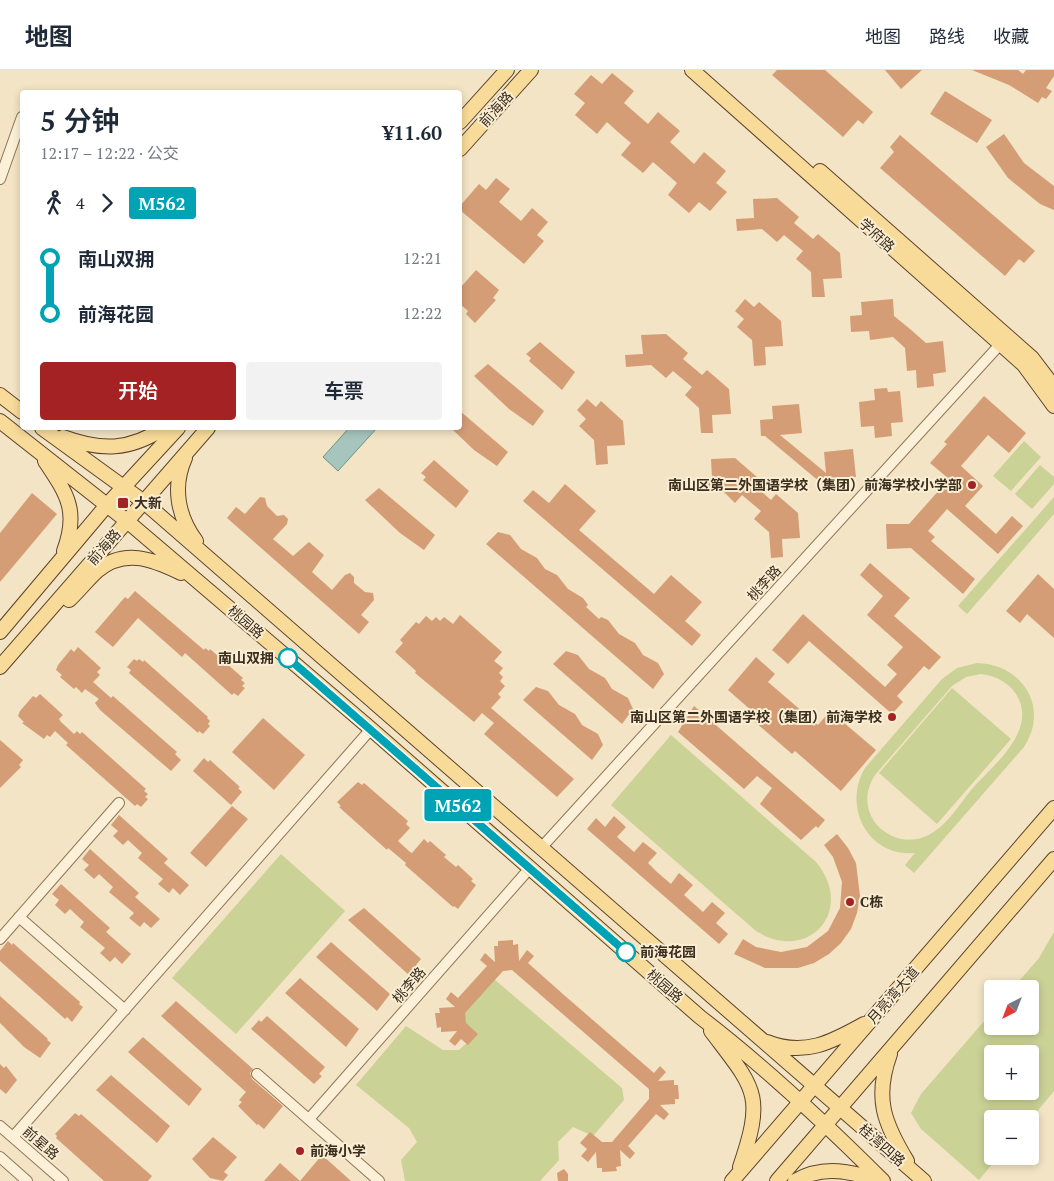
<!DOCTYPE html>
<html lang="zh">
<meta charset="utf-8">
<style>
:root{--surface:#fff;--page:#f2f2f3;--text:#1f2937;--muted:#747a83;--line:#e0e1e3;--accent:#a42224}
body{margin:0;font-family:"PT Serif","Noto Sans SC",serif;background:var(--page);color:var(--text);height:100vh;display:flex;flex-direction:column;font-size:19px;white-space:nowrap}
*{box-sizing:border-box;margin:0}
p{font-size:16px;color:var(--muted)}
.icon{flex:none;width:28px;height:28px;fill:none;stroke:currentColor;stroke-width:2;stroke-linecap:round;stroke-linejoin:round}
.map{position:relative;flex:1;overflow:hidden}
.panel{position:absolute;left:20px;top:20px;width:442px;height:340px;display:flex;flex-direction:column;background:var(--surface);border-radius:5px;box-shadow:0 2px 8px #0003}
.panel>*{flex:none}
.badge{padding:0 10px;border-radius:4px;font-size:18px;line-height:32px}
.needle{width:32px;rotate:222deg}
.fabs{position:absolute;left:984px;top:910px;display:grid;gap:10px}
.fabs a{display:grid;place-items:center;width:55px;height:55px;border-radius:5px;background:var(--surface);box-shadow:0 2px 8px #0003;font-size:25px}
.map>.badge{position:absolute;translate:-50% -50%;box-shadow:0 0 0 2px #fff}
.legs{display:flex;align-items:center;gap:8px;height:55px;padding:0 20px;font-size:16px}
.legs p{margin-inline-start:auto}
.summary{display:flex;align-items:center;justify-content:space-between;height:85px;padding:0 20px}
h1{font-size:28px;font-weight:600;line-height:38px}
.cta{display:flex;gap:10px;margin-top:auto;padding:10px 20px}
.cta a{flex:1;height:58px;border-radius:5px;background:var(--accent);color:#fff;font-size:20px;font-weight:600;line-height:58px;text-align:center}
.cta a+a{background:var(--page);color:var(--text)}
ul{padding:0 20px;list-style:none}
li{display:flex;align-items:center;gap:18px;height:55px;font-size:19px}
li i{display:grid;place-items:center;width:8px;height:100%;margin:0 6px;background:currentColor}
li i::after{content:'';width:12px;height:12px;margin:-6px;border:4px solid;border-radius:50%;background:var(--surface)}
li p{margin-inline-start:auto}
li:first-child i{background:linear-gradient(#0000 50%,currentColor 0)}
li:last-child i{background:linear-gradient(currentColor 50%,#0000 0)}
header{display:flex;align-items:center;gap:30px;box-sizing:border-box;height:70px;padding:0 25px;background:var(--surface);border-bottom:1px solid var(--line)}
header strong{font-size:24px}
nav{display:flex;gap:28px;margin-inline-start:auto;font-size:18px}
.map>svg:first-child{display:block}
</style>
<header>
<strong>地图</strong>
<nav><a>地图</a><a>路线</a><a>收藏</a></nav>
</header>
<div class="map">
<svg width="1054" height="1111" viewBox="0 0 1054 1111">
<rect width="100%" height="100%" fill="#f2e4c4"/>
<path fill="#cbd296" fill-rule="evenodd" d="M1024,371L1041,387L1011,421L993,406Z
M1040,395L1054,407V414L1032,439L1015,424Z
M1054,427V444L967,544L958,536Z
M977,593C1022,594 1050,637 1024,677L914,803L905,795L915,783C868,787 842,737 865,698L942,609L957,598ZM981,604C996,606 1008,612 1016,624C1039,660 993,695 972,719C959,735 944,760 924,767C906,774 885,767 874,751C864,736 866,719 875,705L952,616L966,607Z
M952,618L1011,669L937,754L879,703Z
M671,665L816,792C856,840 809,894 756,861L611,735Z
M281,784L345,841L236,964L172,908Z
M1054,862V1021L1030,1050L992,1049V1086H999L979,1110L921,1059L911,1043L921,1024L992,942V956H1030V919H1012L1039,888ZM992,984H1030V1021H992Z
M494,909L622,1018L624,1030L593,1066L573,1057L558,1072L559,1090L540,1111H405L401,1090L417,1072L409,1058L356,1015L406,956L443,980H459L473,967L456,946Z"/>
<path fill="#a6c5bc" stroke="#6b948a" d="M349,358H377L338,401L323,387Z"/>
<path fill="#d49d76" d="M777,0H825L873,42L863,54L858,50L843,67L772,5Z
M885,0H922L901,19Z
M972,0H1018L1023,4L1026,0H1054V6L1046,18L1052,21L1046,29L1042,27L1038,33L1009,15Z
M612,3L634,21L624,33L648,54L658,42L680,61L670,72L694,94L704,82L726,101L716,113L727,122L710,141L699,132L689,143L668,125L677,113L660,98L653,92L643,103L621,85L631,73L618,62L607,52L597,64L575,45L585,33L574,24L591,5L602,14Z
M945,21L992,50L977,73L930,44Z
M1004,64L1024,93L1054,116V140L1040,134L1008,108L986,77Z
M900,65L1035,181L1024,193L1019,189L1005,206L880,98L894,82L890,77Z
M496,108L510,119L499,132L521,151L532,138L548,152L537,165L544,171L524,194L460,140V136L479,114L486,120Z
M777,128L799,147L794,153L813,169L818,164L840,183L842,208L823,209L825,227H812L811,202L796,189L803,181L784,165L777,172L762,159L737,161L736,149L754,148L753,129Z
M476,200L499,220L493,228L496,230L475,253L466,244L468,241L460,234V218Z
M745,229L754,237L759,232L781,251L783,276L765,277L766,295L754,296L752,270L737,257L744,249L735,241Z
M893,229L894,246L910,259L926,273L943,271L946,302L933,304L934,316L917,318L916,300L907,301L905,278L893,267L870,270L869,261L851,262L850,246L862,245L861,232Z
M666,264L688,283L683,289L702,305L707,300L729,319L731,344L712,345L713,363H701L699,338L685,325L692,317L673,301L666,308L651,295L626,297L625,285L643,284L641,265Z
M540,272L575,302L562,320L529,291L531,288L526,284Z
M488,294L544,341L533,356L509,339L474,306Z
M887,318L888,322L900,321L903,352L891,353L892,366L875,368L874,356L861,357L859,332L875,330L874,319Z
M984,326L1026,363L1009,383L988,365L961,396L983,416L965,436L996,464L1012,446L1023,456L998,484L947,439L928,461L935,467L931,471L975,509L963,524L911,478L887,479L886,454H909L949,409L930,393L947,374L944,372Z
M587,329L596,337L601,331L623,351L625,375L607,376L608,394L596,395L594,370L579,356L586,349L577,340Z
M799,334L802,363L780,365L826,403L824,382L853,379L856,407L843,408L844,421L828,422L827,418L765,366H761L760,350L773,349L772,336Z
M460,341L508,382L497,396L474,380L453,360L460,358Z
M735,388L757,407L752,413L771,430L776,424L798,443L800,468L782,469L783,487L771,488L769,462L754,449L761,441L742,425L735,433L721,419L695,421L694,409L712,408L711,389Z
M434,390L469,421L456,438L423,410L426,407L421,403Z
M565,414L596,441L579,460L654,524L671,505L702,532L685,551L701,565L692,576L523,431L533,420L549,433Z
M379,418L435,465L424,480L400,463L365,430Z
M32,423L57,444L0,512V463Z
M260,427L265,428L267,436L277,446L284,445L288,449L287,454L273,469L293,486L309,472L324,485L312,502L332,520L345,505L350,503L354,507V513L365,522L373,523L374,530L361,545L369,552L359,564L227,448L236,437L245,444Z
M498,462L510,465L521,479L537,488L545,499L557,505L568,519L583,528L588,535L586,537L599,549L601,547L608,550L619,564L635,573L643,585L658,593L664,604L653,619L486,474Z
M870,493L910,528L894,546L941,587L929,600L924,596L897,626L903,632L892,644L809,571L788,594L772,580L803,544L885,617L897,604L887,595L903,577L867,545L883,526L860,505Z
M1038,504L1054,519V568L1027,544L1020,553L1006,541Z
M135,521L204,580L205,578L209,581L210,579L243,608L241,610L245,613L242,616L245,618L238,626L234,623L232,625L185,583L182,587L138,548L113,577L95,562L125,527L128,529Z
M460,545L502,582L494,591L503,598L499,603L503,607L500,611L505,616L498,624L501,627L491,638L574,709L557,727L484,664L494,653L482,643L474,652L415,603L416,601L395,582L403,573L400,570L416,552L419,554L426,546L432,551L436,547L440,551L444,547L453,554Z
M78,577L101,598L97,602L100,605L93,612L111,628L113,626L177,682L175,684L181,690L171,701L100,640L95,633L99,629L85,619L82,623L76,617L74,619L60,607L62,605L56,600L58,595L71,579L74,582Z
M566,581L578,585L589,599L605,608L612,619L628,628L633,639L622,654L553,594Z
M756,587L775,604L768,612L818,655L830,641L876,680L841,721L795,681L792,684L748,646L752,641L728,620Z
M134,589L137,591L139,589L143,592L144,590L208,647L207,648L210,651L208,654L210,656L203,664L199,661L198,663L129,603L131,600L127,597Z
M536,617L548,621L559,635L575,644L582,655L598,664L603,675L592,690L523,630Z
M40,624L63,645L59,649L61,652L74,664L77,661L80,664L82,662L146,719L144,721L148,724L145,727L148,729L141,737L137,734L135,736L66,675L68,673L55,661L50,667L47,665L44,669L22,653L24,652L18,646L20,641L33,626L36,628Z
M694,636L825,750L818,758L816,756L801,770L760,734L772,718L757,706L744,719L678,662Z
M263,648L305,685L274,720L232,682Z
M0,670L23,690L19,695L21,697L0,718Z
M204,688L208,692L210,690L240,717L238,718L242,722L231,735L193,701Z
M358,712L362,715L364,713L408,751L406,754L410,758L398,771L410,782L412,783L424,769L428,773L430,771L446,785L444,787L456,797L458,795L473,809L471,811L476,815L458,839L454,836L453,837L405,795L406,793L388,778L387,780L339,737L341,736L337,732Z
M232,736L248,749L206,797L190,783Z
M119,745L168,789L164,793L189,815L180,825L173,818L169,823L158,814L163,809L138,788L142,783L128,770L123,775L113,766L118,761L111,755Z
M614,746L626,757L617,767L634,782L643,772L657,783L648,793L657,802L671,814L679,803L693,815L684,825L703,842L712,832L725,843L716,853L728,864L719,874L587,759L596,748L605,757Z
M837,764L848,778L856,793L860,826L857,843L851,859L841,873L829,884L814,893L798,898H765L734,884L743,869L756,877L781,882L807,877L828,861L840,838L842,812L833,787L824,775Z
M90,779L139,823L135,827L160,849L151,858L144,852L140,857L129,848L134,843L109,822L113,817L99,804L94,809L84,800L89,795L82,789Z
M61,814L110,858L106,862L131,884L122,894L115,887L110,892L100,883L105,878L80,857L84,852L70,839L65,844L55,835L59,830L52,824Z
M364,838L421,889L416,895L418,897L410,906L348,850Z
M513,870V875L518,874L519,891L527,880L534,886L528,893L564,925L654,1003L660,996L666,1002L658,1011L674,1010V1015H678L679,1029H675V1034L660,1035L669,1044L664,1050L656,1044L628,1076L635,1083L630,1089L620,1080L621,1096L616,1097L617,1101L602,1102V1098H597L596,1082L588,1092L581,1086L587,1079L580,1073L590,1062L602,1072H612L649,1029V1019L512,900L503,901L465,943L466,953L478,964L468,975L461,969L455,976L449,971L457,961L441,962V957L437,958L435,943H440L439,938L455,937L446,929L451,922L458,928L487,896L480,890L485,883L495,892L494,876H498V871Z
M8,871L12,875L13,873L80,932L79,934L83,937L72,952L67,947L65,949L0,891V881Z
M331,872L390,924L377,941L316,887Z
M300,908L359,959L346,977L285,923Z
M0,926L48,969L47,970L51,973L40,988L24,977L0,953Z
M176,931L253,999L250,1003L252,1009L283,1036L264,1059L258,1054L257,1055L238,1036L242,1032L239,1030L246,1022L161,946Z
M267,946L325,997L319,1004L322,1006L314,1014L251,959L259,950L261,952Z
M143,967L202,1019L189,1036L128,982Z
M0,994L4,998L6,996L17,1010L6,1024L0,1019Z
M111,1005L170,1056L157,1073L96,1020Z
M75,1043L79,1046L81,1044L152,1106L148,1111H104L56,1068L57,1066L55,1064Z
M213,1067L237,1087L224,1102L228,1105L223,1111L210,1108L192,1089Z
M322,1085L351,1111H264L280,1093L300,1111Z
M564,1099L568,1104V1111H558L557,1103Z"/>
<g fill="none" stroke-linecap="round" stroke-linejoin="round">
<defs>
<path id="minor" d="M0,109L22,47
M541,778L1005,269
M19,847L125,940
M0,869L119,733
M257,1004L379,1111
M309,1049L530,798
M0,1056L63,1111
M13,1067L371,659
M0,1087L27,1111"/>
<path id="major" d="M692,0L1024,295L1054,336
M460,52L507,0
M460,79L531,0
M820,101L1032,288L1054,317
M0,325L22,342
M0,351L127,451L371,659L700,947C765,997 825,1053 883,1111
M42,358L144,432L924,1111
M63,367C101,381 129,381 164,358
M185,388C172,417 178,447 196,471
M45,391C67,424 79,441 64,481
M69,530C79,521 87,510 97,501C124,478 152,489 181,503
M0,562L107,435L178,358
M0,597L208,358
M711,961C755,1019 765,1024 740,1097
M767,972C804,987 832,972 864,954
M890,984C874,1028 884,1053 907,1091
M732,1111L1054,738
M777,1111L1054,789
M795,1111C824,1094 852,1102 882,1111"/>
</defs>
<use href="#minor" stroke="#8f7558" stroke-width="12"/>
<use href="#major" stroke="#5c432d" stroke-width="16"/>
<use href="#minor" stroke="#fcf1d8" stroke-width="10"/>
<use href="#major" stroke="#f8da99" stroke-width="14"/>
</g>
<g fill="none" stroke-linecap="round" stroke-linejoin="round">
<defs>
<path id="line-1" d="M288,588L626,882"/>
</defs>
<use href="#line-1" stroke="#fff" stroke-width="11"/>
<use href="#line-1" stroke="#00a3b4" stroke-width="8"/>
</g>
<g fill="#a42224" stroke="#f9eed4" stroke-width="2">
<circle cx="972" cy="415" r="5"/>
<rect x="117" y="427" width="12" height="12" rx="2.5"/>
<circle cx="892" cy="647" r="5"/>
<circle cx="850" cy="832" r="5"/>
<circle cx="300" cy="1081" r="5"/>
</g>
<g fill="#fff" stroke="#00a3b4" stroke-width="2.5">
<circle cx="288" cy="588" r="9"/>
<circle cx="626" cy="882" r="9"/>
</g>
<g text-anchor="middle" stroke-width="4" stroke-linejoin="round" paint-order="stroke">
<g font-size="14" fill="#3d2d1d" stroke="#f9eed4">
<text transform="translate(496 39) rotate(-48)" y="5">前海路</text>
<text transform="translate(877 165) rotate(42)" y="5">学府路</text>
<text transform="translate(104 477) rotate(-49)" y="5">前海路</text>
<text transform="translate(764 513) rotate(-48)" y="5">桃李路</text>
<text transform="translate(246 552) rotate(41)" y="5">桃园路</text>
<text transform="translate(409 915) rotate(-49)" y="5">桃李路</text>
<text transform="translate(665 916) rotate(41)" y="5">桃园路</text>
<text transform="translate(893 925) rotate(-49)" y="5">月亮湾大道</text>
<text transform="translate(41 1073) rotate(41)" y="5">前星路</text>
<text transform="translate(882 1075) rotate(41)" y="5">桂湾四路</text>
</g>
<g font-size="14" font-weight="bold" fill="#3d2d1d" stroke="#f9eed4" text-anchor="start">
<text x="962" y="420" text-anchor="end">南山区第二外国语学校（集团）前海学校小学部</text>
<text x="134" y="438">大新</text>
<text x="882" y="652" text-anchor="end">南山区第二外国语学校（集团）前海学校</text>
<text x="860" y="837">C栋</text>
<text x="310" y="1086">前海小学</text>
</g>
<g font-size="14" font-weight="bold" fill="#3d2d1d" stroke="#f9eed4" text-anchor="end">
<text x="274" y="593">南山双拥</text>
<text x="640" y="887" text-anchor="start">前海花园</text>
</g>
</g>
</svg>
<div class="fabs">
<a><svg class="needle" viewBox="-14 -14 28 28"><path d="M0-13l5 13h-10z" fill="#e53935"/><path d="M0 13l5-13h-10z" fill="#747a83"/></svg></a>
<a>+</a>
<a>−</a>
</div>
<b class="badge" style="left:458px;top:735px;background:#00a3b4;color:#fff">M562</b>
<section class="panel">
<div class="summary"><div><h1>5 分钟</h1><p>12:17 – 12:22 · 公交</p></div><b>¥11.60</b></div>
<div class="legs"><svg class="icon" aria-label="walk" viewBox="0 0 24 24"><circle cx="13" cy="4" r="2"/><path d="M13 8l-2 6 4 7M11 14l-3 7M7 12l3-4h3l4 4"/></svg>4<svg class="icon" aria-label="forward" viewBox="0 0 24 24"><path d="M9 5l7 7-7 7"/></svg><b class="badge" style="background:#00a3b4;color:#fff">M562</b></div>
<ul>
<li><i style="color:#00a3b4"></i><b>南山双拥</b><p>12:21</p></li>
<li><i style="color:#00a3b4"></i><b>前海花园</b><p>12:22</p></li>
</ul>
<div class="cta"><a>开始</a><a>车票</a></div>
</section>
</div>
